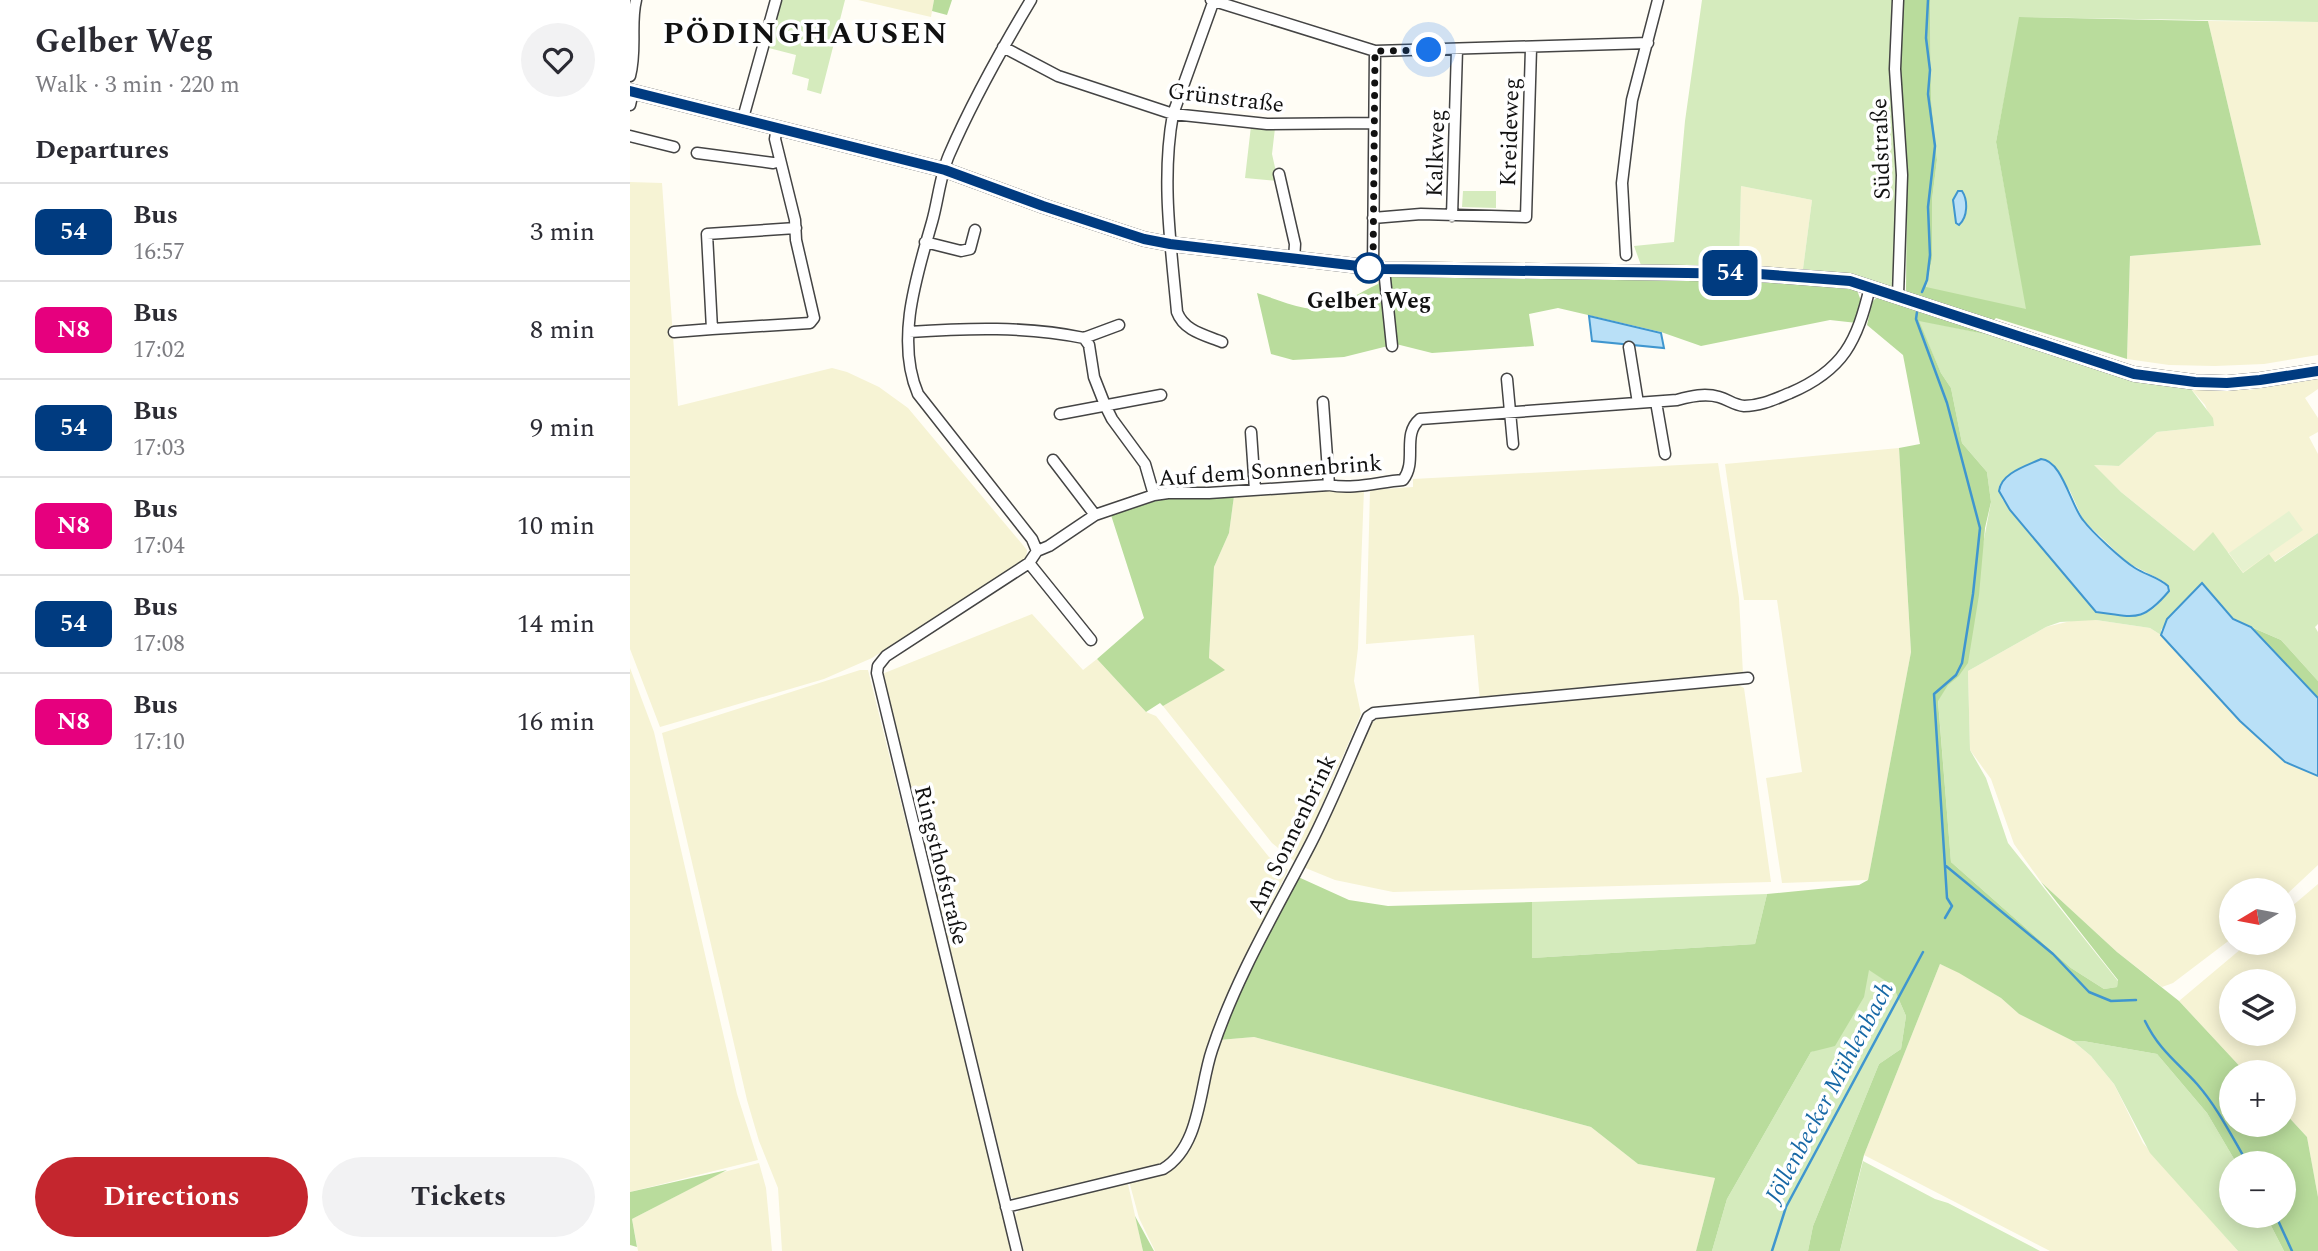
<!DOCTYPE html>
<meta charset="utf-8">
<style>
:root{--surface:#fff;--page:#f2f2f3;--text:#2b2b33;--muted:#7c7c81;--line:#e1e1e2;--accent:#c4262e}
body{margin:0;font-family:Spectral,serif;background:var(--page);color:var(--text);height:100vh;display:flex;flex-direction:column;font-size:26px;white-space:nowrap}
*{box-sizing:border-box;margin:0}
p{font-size:23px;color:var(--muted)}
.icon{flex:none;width:38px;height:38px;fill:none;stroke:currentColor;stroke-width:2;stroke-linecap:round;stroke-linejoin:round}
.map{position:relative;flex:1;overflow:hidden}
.drawer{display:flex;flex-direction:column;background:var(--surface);width:630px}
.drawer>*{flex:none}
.badge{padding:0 14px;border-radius:10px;font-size:24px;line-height:46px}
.needle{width:46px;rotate:260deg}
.controls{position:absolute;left:1589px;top:878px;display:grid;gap:14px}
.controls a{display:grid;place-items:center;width:77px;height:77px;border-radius:50%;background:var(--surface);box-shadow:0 4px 18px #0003;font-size:35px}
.you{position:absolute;width:35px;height:35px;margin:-18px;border:5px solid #fff;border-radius:50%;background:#1a73e8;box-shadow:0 0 0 10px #1a73e833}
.map>.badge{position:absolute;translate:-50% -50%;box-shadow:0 0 0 4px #fff}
h2{padding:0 35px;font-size:26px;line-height:63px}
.round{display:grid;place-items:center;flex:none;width:74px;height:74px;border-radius:37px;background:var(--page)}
.head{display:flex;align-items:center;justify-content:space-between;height:119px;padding:0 35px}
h1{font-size:33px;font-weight:700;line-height:52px}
.cta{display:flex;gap:14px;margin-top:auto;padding:14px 35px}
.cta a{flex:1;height:80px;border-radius:42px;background:var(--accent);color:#fff;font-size:28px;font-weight:700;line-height:80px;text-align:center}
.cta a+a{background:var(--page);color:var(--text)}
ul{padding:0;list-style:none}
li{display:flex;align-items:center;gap:21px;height:98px;padding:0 35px;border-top:2px solid var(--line)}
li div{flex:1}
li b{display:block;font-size:26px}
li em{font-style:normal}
li .badge{min-width:77px;font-weight:700;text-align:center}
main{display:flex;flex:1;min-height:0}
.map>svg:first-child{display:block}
</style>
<main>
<section class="drawer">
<div class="head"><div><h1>Gelber Weg</h1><p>Walk · 3 min · 220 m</p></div><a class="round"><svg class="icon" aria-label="heart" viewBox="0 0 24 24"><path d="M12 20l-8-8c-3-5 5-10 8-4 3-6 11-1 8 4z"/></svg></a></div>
<h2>Departures</h2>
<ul>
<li><span class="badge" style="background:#003b80;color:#fff">54</span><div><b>Bus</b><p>16:57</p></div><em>3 min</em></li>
<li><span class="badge" style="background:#e6007e;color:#fff">N8</span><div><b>Bus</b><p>17:02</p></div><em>8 min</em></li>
<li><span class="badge" style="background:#003b80;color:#fff">54</span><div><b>Bus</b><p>17:03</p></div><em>9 min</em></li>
<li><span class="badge" style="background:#e6007e;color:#fff">N8</span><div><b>Bus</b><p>17:04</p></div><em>10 min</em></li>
<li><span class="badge" style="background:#003b80;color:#fff">54</span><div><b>Bus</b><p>17:08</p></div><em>14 min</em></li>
<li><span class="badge" style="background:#e6007e;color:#fff">N8</span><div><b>Bus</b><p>17:10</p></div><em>16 min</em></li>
</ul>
<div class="cta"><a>Directions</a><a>Tickets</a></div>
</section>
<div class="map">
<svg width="1688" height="1251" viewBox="0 0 1688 1251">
<rect width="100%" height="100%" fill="#fffdf5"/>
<path fill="#f6f3d4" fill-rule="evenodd" d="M228,0H304L301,17Z
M1578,21L1688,22V355L1634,364L1585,366L1539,365L1497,359L1500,256L1631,245Z
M0,182L32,183L48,406L202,368L217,372L249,387L278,408L397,550L396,559L242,658L194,679L30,727L0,649Z
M1111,186L1182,200L1173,269L1109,268Z
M1688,379V389L1675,398L1688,418V432L1679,437L1688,454V533L1644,562L1639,555L1613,573L1598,552L1564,551L1491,492L1463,465L1489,466L1527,432L1584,426L1575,405L1561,389L1620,390Z
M1269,448L1281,652L1238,880L1152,883L1136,778L1172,772L1147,600H1114L1095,464Z
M1088,463L1109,598L1113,674L850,701L844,635L736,644L740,490L783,487V479Z
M734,489L728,648L724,681L731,714L677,840L664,861L642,843L533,706L594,670L579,658L584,567L599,533L604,496Z
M402,614L453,670L467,659L516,712L526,716L639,857L658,870L586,1018L560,1126L550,1149L531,1166L386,1200L381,1197L252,674Z
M1445,620H1466L1520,628L1531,635L1610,721L1655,762L1688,776V865L1654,897V891H1601V939L1543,983L1532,987L1487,952L1411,882L1384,844L1361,779L1340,750L1338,671L1416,627Z
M0,668L24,732L107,1094L128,1160L0,1192Z
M230,670H238L383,1251H152L148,1188L129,1141L117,1100L32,733Z
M1102,682L1114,688L1141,882L763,892L705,880L673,867L690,838L739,724L751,717Z
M1688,884V1197L1677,1137L1654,1112V1073H1616L1549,1001L1618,943H1654V913ZM1601,982H1654V1034H1601Z
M1310,964L1329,972L1371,998L1389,1014L1443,1041L1461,1056L1484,1084L1513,1143L1608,1251H1420L1234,1155Z
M624,1037L961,1127L1008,1164L1085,1178L1066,1251H525L509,1218L499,1181L544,1165L556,1154L568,1123L589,1040Z
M129,1163L136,1188L142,1251H8L2,1219L90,1173Z
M498,1184L513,1251H394L385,1215L392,1207Z"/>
<path fill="#d5ebbd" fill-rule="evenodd" d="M150,0H215L191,94L177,90L179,79L162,74L166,55L135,47Z
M1072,0H1264L1271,176L1267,284L1263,287L1224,275L1173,269L1182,200L1111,186L1109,268H1012L1004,246L1044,242L1055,121Z
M1300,0H1688V22L1390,17L1366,142L1397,310L1296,288L1302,259V200L1307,160L1301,98Z
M621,126L645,128L642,154L648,181L615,178Z
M833,191H866V208L832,207Z
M1288,320L1365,336L1495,379L1561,389L1583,418L1584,426L1527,432L1489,466L1464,465L1491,492L1564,551L1583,532L1613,573L1639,554L1645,562L1688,533V624L1685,627L1688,632V681L1651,640L1603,619L1572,583L1531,630V635L1520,628L1466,620L1430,622L1416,627L1338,671L1340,750L1356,778L1378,843L1488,981L1487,987L1474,989L1441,968L1321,862L1308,700L1318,684L1328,677L1361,502L1357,472L1332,443L1321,388L1311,373ZM1419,461L1440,491L1453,520L1498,563L1533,581L1540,588C1518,624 1503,617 1466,612L1372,499L1369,486C1380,469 1401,466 1419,461Z
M1137,894L1125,944L902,958V902Z
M1239,969L1263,986L1276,1016L1271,1049L1249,1064L1183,1226L1178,1251H1082L1097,1199L1181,1052L1191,1048Z
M1443,1041H1453L1527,1054L1577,1113L1607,1164H1601V1216H1636L1654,1251H1608L1520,1153L1484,1084L1461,1056Z
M1233,1161L1305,1199L1318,1203L1410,1251H1210Z"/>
<path fill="#b9dc9c" d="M304,0H322L317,15L302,11Z
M1272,0H1300L1301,98L1307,160L1302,200V259L1296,287L1396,309L1366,142L1389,17L1578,21L1631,245L1500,256L1497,359L1366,318L1363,321L1279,295L1276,291L1277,175L1268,68Z
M817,276L1096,281L1168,284L1227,290L1231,301L1227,323L1200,320L1071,346L1031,332L928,308L899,314L904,346L802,353L766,344L714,357L663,360L641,354L627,293C643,298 659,305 675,308C699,313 727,294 748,284L751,277Z
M1249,295L1289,307L1365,336L1289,321L1311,373L1321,388L1332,443L1357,472L1361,502L1355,528L1349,595L1338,663L1328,677L1318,685L1308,701L1321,862L1441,968L1474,989L1487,987L1488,980L1411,882L1487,952L1549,1001L1616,1073H1601V1125H1654V1112L1677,1137L1688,1197V1251H1654L1636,1216H1654V1164H1607L1577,1113L1527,1054L1453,1041H1443L1389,1014L1371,998L1329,973L1310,964L1234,1155L1210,1251H1178L1183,1226L1249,1064L1271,1049L1276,1016L1263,986L1239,970L1234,997L1205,1046L1181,1052L1097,1199L1082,1251H1066L1085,1178L1008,1164L961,1127L624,1037L589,1040L595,1019L666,876L719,900L758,906L902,902V958L1125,944L1137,894L1229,885L1238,880L1281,652L1269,448L1290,444L1273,355L1237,325L1242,302Z
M542,496H604L599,533L584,567L579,658L595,670L533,706L530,703L516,712L467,659L514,618L481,515Z
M1621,627L1651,640L1688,681V698Z
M97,1170L2,1219L7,1247L0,1245V1192Z
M505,1216L524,1251H513Z"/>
<path fill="#e6f2cf" d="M1659,511L1673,530L1613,572L1599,553Z"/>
<path fill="#b9e0f7" stroke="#3f96cf" stroke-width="2" d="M1328,191H1332C1338,200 1338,217 1329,225L1326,223L1323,200Z
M959,316L1031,333L1034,348L962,341Z
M1411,459C1432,460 1441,506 1453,520C1462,532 1492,560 1505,568C1516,575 1528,577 1538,586L1539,591C1512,623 1505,617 1466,612L1380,510L1369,491C1371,473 1396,466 1411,459Z
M1572,583L1603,619L1621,627L1688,698V776L1655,762L1610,721L1531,635L1537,619Z"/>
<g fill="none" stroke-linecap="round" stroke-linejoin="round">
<path stroke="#3f96cf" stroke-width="2.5" d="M1292,292L1297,280L1300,255L1298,207L1305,146L1298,94L1300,70L1296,38L1298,0
M1287,312L1286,319L1317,403L1350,528L1343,594L1332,663L1326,675L1304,694L1317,898L1322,906L1315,918
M1316,866L1423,954L1459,992L1481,1001L1506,1000
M1515,1021C1529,1050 1547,1062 1567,1084C1588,1108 1602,1137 1618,1164
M1646,1216L1662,1251
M1142,1251L1156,1207L1293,952"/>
<defs>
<path id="minor" d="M581,0L745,51L1018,43
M584,0L543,114C531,179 541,246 547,312C554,331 575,335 592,342
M373,47L428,76L543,114L637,124L743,123
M0,76C7,50 0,23 6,0
M0,105L3,92
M113,118L146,0
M147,127L145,139L165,220L166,240L184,318L180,323L82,329L77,234L166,228
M0,136L44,147
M67,153L143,163L150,161
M649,174L665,244L664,260
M822,216L827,49
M743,218L791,214L896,217L901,48
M295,242L331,251L340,249L345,230
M996,255L992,183L1002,100L1028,0
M743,268L745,51
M754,269L762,346
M1268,296L1272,175L1265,69L1268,0
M44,332L82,329
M279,332C337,328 397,326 454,338L459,345L464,377L475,405L482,419L515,464L524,495
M454,338L489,325
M999,347L1008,403
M877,379L883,444
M693,402L699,485
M1026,402L1035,454
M430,414L531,395
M621,432L625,490
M423,460L465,515
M407,551L419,546L465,515L524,495L538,493H579L699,485C724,490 748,482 773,480C788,461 771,435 790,419L1047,400C1061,396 1075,393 1089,397C1099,400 1104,405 1114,406C1131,406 1145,399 1160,393C1214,370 1227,341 1240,287
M399,563L461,640
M376,1207L533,1169C571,1146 569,1088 582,1050C606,977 646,911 681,843C702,802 719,759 738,717L744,713L1118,678
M387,1251L247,673L248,666L256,656L399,563L407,551L402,539L288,394C265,340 287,275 302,222C308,201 310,176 319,155C342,102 371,50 401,0"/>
<path id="major" d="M0,91L315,170L413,206L514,239L540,244L754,269L1129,274L1220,281L1504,374L1565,382L1597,383L1630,380L1688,371"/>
</defs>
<use href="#minor" stroke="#444" stroke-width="13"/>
<use href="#major" stroke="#222" stroke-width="16"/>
<use href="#minor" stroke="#fff" stroke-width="10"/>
<use href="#major" stroke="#f9d66b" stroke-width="12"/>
</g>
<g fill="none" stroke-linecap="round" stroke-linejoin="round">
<defs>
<path id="line" d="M0,91L315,170L413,206L514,239L540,244L754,269L1129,274L1220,281L1504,374L1565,382L1597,383L1630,380L1688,371"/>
</defs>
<use href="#line" stroke="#fff" stroke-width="16"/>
<use href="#line" stroke="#003b80" stroke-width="10"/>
<path stroke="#111" stroke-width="7" stroke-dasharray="0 12.6" d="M739,268H743L745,51L799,50"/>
</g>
<circle fill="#fff" stroke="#003b80" stroke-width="3.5" cx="739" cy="268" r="14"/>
<g text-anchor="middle" stroke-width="7" stroke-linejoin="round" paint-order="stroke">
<g font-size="23" fill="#111" stroke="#fff">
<text transform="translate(596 97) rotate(7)" y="8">Grünstraße</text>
<text transform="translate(879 132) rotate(-88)" y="8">Kreideweg</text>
<text transform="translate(1250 149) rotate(-92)" y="8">Südstraße</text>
<text transform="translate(805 153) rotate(-88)" y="8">Kalkweg</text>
<text transform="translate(640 470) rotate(-4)" y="8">Auf dem Sonnenbrink</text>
<text transform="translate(661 834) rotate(-64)" y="8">Am Sonnenbrink</text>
<text transform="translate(312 865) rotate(76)" y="8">Ringsthofstraße</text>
</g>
<g font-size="23" font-weight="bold" fill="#111" stroke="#fff">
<text x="739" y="308">Gelber Weg</text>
</g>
<g font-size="24" font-style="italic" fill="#1768a6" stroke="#fff">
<text transform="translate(1199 1092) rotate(-62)" y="8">Jöllenbecker Mühlenbach</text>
</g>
<g font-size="30" font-weight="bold" letter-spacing="2" fill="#111" stroke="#fff">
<text x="176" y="43">PÖDINGHAUSEN</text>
</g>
</g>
</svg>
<div class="controls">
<a><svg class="needle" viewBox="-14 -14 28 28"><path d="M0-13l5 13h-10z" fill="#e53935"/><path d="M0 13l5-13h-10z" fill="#7c7c81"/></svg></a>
<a><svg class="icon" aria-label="layers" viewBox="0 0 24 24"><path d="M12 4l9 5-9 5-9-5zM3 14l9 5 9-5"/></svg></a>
<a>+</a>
<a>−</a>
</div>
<div class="you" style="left:799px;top:50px"></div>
<b class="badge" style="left:1100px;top:273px;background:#003b80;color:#fff">54</b>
</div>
</main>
